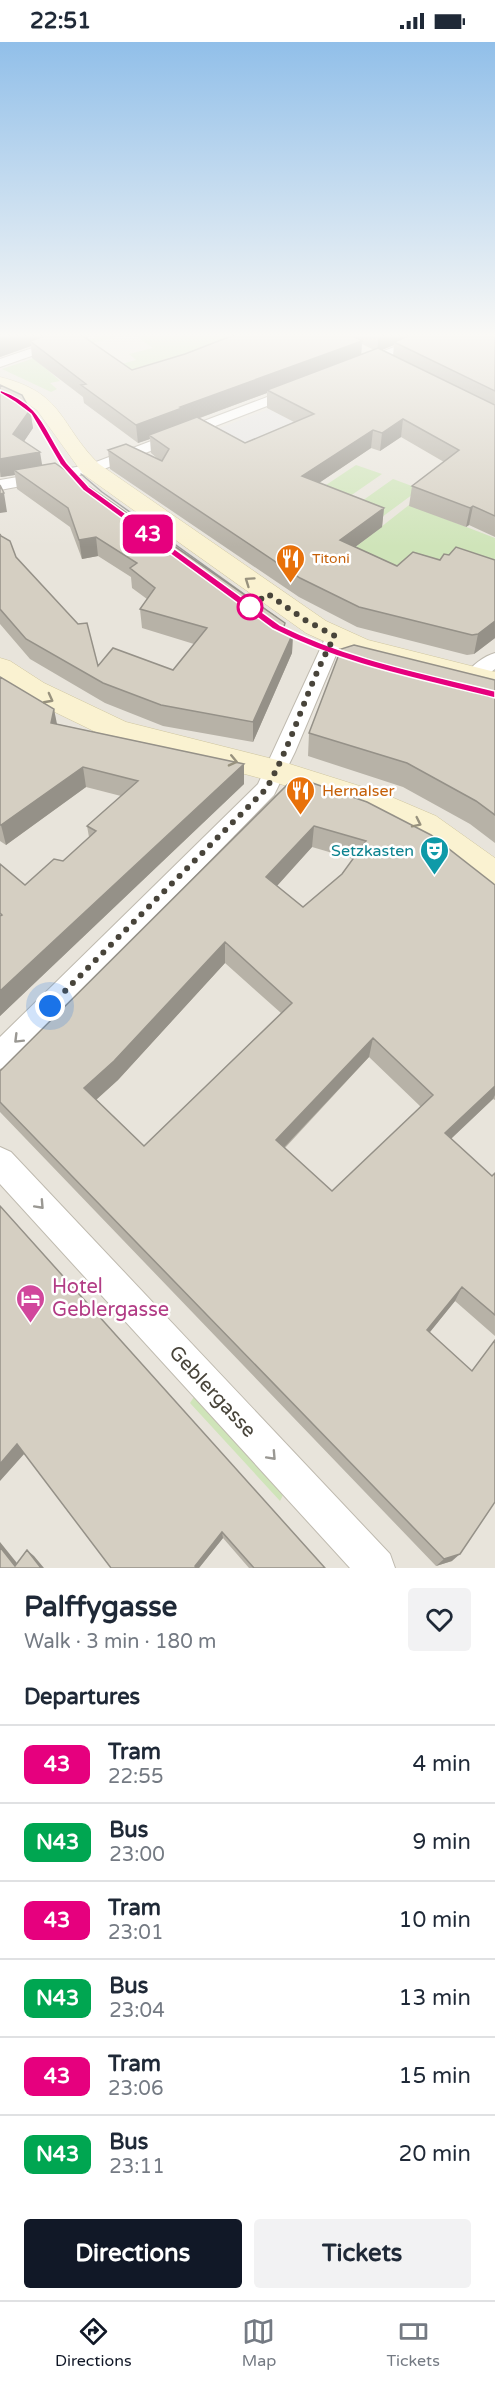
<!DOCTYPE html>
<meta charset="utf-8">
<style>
:root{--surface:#fff;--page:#f2f2f3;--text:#1f2937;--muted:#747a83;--line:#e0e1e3;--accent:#111827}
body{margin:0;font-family:"Varela Round",sans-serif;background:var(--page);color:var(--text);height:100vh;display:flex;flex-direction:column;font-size:22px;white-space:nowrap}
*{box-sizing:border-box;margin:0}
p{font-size:20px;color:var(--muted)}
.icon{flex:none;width:33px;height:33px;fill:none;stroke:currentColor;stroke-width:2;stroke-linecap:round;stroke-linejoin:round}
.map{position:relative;height:1526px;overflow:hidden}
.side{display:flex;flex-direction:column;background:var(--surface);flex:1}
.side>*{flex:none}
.badge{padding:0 12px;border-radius:9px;font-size:21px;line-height:39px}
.you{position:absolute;width:30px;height:30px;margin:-15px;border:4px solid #fff;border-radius:50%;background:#1a73e8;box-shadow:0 0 0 9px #1a73e833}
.map>.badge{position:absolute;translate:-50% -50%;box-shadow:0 0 0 3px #fff}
h2{padding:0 24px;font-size:22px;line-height:54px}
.round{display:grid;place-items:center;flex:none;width:63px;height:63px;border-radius:6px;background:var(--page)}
.overview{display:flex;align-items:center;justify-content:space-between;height:102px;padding:0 24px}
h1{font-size:28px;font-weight:700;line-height:45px}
.cta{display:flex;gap:12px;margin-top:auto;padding:12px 24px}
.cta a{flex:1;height:69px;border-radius:6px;background:var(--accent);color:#fff;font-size:24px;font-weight:700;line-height:69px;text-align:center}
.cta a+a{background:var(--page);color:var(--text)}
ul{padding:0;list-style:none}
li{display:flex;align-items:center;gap:18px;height:78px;padding:0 24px;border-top:2px solid var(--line)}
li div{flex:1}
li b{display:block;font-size:22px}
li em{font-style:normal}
li .badge{min-width:66px;font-weight:700;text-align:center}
.status{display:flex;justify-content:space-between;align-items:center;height:42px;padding:0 30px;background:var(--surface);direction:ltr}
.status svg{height:16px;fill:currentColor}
.tab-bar{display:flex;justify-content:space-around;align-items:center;height:84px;border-top:2px solid var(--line);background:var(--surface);font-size:16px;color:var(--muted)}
.tab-bar a{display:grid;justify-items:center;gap:3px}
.tab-bar .active{color:var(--accent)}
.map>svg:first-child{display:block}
</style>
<div class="status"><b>22:51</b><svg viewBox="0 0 49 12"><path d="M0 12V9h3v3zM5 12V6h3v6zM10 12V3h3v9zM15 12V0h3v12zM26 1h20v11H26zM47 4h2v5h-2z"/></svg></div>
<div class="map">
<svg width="495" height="1526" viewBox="0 0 495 1526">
<rect width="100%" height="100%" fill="#f4f2ec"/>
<path fill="#e8e4db" d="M0,291H495V1526H0Z"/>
<path fill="#cfe4b9" d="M108,291H131L47,313L42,323L60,339L50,341L57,347L51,350L2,327Z
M132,291H254L148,340L115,324L136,318L129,312L153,306Z
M356,423L382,432L343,459L317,449Z
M393,437L420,447L382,475L355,464Z
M409,463L495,496V533L410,530L353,507Z
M194,1355L283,1446V1453L280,1459L190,1361Z"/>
<path fill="#e4e2e0" d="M269,367L297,382L245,420L200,394Z"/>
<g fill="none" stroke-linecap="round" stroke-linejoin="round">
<defs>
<path id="street" d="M77,291H97L0,325V317Z
M431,291H449L365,326L360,327L353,323L355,320Z
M296,344L303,348L301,351L96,430L0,448V438L88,423Z
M335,588L342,590L344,594L295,710L274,753L10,1023L0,1027V995L258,742L328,590Z
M495,611V627C486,634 480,641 468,637L465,633C471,624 484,614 495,611Z
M0,1105L11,1110L390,1512L395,1526H350L0,1142Z"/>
<path id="secondary" d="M0,335C65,351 59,383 99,422L326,579L368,598L495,630V648L348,610L306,591L83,432L37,368L19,356L0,348Z
M0,616L10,619L44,641L126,680L277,718L382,751L436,774L495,816V848L483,844L412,792L358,767L271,739L106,695L24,655L0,638Z"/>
</defs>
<use href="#street" stroke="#bfbaaf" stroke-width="2"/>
<use href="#secondary" stroke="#cfc6a0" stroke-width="1"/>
<use href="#street" fill="#fff" fill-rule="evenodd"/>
<use href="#secondary" fill="#faf2d1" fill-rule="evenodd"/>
<path stroke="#999" stroke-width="1.5" d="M0,350C48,375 49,408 83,444
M81,432L102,450L276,575
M280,587L319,606L355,618"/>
</g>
<path fill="#b7b2a7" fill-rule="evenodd" d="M0,291H87V298L132,328L185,312L239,291H495V495L469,483L466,485L409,464L412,444L444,420L401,395L380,409L371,406L319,441L384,466L382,485L355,505L397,524L440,518L449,513L495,518V596L474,612L467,613L357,585L299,555L110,427L108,408L158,417L151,411L150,397L138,401L84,361L83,355L32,316L31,304L0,315ZM362,302L374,308L361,313ZM394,303L393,314L381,308ZM267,351V366L294,380L245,401L200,376Z
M0,343L30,368L33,386L24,399L42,423L285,581V589L293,591L292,611L253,700L163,684L105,661L30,617L0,582V492L16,515L98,624L173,628L194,602L142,586L140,567L147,557L132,546L131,535L98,514L82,517L70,485L17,447L15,433L1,435H0Z
M0,635L57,682L244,722V742L0,974V822L25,843L63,819L89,795L87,784L121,754L86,745L6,803L0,799Z
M495,638V801L470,782L403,745L308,714L309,691Z
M292,738L495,843V1058L493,1057L451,1097L492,1134L495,1131V1294L455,1259L430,1290L452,1519L436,1524L0,1070V1029ZM312,805L353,817L342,832L303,865L277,844ZM225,921L281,971L144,1104L96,1058L118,1038ZM369,1015L421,1065L332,1149L285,1106Z
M0,1164L325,1526H249L223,1496L199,1526H111Z"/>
<path fill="#959188" d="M17,291H69L30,299L31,304L0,315V297Z
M80,291H87L88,297L82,309Z
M382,291H424L394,300V303L377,310L379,293Z
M362,299L361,316L267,348V351L183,382L149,393L150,397L138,401L136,383L180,365Z
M30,368L33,386L17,410L13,392Z
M403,377L401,395L380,409L382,391Z
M373,388L371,406L301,453L302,434Z
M40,410L43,428H14L15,433L1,435L0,429V417Z
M4,451L7,470L0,471V452Z
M473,464L469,483L466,485L470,466Z
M384,466L382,485L339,517L340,498Z
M96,495L98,514L82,517L79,498Z
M495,579V596L474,612L478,592Z
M293,591L292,611L253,700V680Z
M54,667L58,687L51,681Z
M244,722V742L0,974V949Z
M83,725L86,745L6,803L1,783Z
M314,784L312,805L266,856V835Z
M225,900V921L118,1038L88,1065L84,1046Z
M373,996L369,1015L275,1115L276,1098Z
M495,1044V1053L493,1057L439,1108L445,1091Z
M462,1245L455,1259L421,1301L427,1288Z
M17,1402L25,1411L0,1439V1422Z
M222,1490L223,1496L199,1526H196L195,1524Z
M0,1500L21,1526L15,1524L0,1505Z
M27,1508L34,1514L44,1526H41Z
M460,1512L452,1519L436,1524L444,1517Z"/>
<path fill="#d5cfc2" stroke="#959188" stroke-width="1.5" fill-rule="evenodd" d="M0,291H17L0,297Z
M52,291H80V292L132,328L185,312L239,291H349L362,299L180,365L182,366L136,383L81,343L86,342L30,299Z
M415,291H495V349L394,300Z
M378,306L495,363V474L473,464L470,466L412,444L459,408L403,377L382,391L373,388L302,434L384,466L340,498L397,524L413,510L440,518L444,512L449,513L456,505L495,518V579L478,592L472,593L359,565L300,536L108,408L126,402L162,419L169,407L149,393L197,375L245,401L314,372L267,348Z
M0,343L22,353L30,368L13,392L40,410L0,417Z
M55,421L285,581L283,588L293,591L253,680L161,663L103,641L26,597L0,567V492L1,494L10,499L16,515L78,582L87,581L98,624L113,606L173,628L207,586L140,567L155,546L130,526L137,521L96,495L79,498L68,466L14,428Z
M0,443L4,451L0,452Z
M354,603L495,638V773L476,759L407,721L309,691L341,607Z
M0,635L54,667L51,681L244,722L0,949V874L2,873L0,871V822L25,843L54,817L63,819L96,789L87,784L138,739L83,725L1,783H0Z
M301,737L367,760L431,793L495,843V1044L445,1091L492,1134L495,1131V1273L462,1245L427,1288L472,1329L495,1298V1460L460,1512L444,1517L0,1060V1029L292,738ZM314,784L366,799L342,832L303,865L266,835ZM225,900L292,961L144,1104L84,1046L114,1019ZM373,996L433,1053L332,1149L276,1098Z
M0,1164L325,1526H254L222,1490L195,1524L196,1526H111L17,1402L0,1422Z
M0,1505L15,1524L27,1508L41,1526H0Z"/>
<defs><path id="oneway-chevron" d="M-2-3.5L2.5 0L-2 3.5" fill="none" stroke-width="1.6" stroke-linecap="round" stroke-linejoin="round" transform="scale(1.5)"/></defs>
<g stroke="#98927e">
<use href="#oneway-chevron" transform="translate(249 539) rotate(-145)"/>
<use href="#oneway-chevron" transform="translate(49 657) rotate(28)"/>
<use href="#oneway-chevron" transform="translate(233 719) rotate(13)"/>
<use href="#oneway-chevron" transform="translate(417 781) rotate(26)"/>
</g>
<g stroke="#9a9893">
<use href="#oneway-chevron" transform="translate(18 997) rotate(135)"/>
<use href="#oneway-chevron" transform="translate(40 1163) rotate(47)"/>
<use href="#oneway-chevron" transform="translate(272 1414) rotate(47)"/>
</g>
<linearGradient id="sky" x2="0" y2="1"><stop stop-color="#91bfe9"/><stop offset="0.58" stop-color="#faf9f6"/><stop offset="1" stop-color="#faf9f6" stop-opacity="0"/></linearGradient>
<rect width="495" height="505" fill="url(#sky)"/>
<path fill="#e6007e" stroke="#fff" stroke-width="1.5" d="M0,348C43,363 44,388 67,421C74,429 82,437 89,445L280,583C348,617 422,631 495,649V656C420,637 343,623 273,587L83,448L60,422L31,372L15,360L0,351Z"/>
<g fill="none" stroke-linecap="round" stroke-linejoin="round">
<path stroke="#48443a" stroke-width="6" stroke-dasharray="0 10.8" d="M50,964L266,747C294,699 307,643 335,594L305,578L268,552L250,565"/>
</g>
<defs>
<symbol id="restaurant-pin" viewBox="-11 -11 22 30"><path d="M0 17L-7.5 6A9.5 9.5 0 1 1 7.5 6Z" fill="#e8710a" stroke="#fff"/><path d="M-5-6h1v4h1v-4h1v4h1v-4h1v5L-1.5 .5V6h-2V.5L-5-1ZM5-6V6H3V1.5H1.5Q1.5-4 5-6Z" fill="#fff"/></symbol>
<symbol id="theatre-pin" viewBox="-11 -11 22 30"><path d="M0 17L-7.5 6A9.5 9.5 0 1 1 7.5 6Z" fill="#0f9aa8" stroke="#fff"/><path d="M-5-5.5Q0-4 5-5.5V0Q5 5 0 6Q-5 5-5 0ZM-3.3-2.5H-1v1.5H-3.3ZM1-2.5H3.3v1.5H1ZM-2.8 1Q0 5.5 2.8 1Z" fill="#fff"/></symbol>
<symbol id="hotel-pin" viewBox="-11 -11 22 30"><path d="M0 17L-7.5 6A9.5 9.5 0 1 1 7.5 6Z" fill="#d1479c" stroke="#fff"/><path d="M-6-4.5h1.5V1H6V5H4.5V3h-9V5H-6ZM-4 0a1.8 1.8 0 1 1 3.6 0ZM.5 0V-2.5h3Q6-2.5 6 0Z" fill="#fff"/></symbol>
</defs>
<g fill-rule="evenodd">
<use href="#restaurant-pin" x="274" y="500" width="33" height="45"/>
<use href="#restaurant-pin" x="284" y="732" width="33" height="45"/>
<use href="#theatre-pin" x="418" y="792" width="33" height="45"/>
<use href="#hotel-pin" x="14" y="1240" width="33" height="45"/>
</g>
<circle fill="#fff" stroke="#e6007e" stroke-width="3" cx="250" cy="565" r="12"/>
<g text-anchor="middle" stroke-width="5" stroke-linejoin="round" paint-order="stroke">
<g font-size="14" fill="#c56008" stroke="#fff" text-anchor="start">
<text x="312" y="521">Titoni</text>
</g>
<g font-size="16" fill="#c56008" stroke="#fff" text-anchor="start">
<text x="322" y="754">Hernalser</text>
</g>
<g font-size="16" fill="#0d838f" stroke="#fff" text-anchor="end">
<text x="414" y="814">Setzkasten</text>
</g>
<g font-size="20" fill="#b23c85" stroke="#fff" text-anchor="start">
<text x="52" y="1251">Hotel<tspan x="52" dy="23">Geblergasse</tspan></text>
</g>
<g font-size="20" fill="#48443a" stroke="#fff">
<text transform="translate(213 1349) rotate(47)" y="7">Geblergasse</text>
</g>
</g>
</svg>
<div class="you" style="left:50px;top:964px"></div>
<b class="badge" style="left:148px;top:492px;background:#e6007e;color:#fff">43</b>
</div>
<section class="side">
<div class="overview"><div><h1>Palffygasse</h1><p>Walk · 3 min · 180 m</p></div><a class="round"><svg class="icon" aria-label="heart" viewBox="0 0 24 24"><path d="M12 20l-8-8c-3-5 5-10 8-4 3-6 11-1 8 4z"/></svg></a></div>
<h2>Departures</h2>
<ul>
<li><span class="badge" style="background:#e6007e;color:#fff">43</span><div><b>Tram</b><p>22:55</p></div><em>4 min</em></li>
<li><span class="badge" style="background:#00a651;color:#fff">N43</span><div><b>Bus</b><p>23:00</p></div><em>9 min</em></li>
<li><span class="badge" style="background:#e6007e;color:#fff">43</span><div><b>Tram</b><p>23:01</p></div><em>10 min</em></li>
<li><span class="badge" style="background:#00a651;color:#fff">N43</span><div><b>Bus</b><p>23:04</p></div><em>13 min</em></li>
<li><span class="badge" style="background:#e6007e;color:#fff">43</span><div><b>Tram</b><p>23:06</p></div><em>15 min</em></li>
<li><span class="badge" style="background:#00a651;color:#fff">N43</span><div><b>Bus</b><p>23:11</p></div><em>20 min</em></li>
</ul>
<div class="cta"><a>Directions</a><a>Tickets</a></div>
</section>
<nav class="tab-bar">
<a class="active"><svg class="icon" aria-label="directions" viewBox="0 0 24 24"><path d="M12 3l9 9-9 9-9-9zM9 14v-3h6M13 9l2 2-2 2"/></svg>Directions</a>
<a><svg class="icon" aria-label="map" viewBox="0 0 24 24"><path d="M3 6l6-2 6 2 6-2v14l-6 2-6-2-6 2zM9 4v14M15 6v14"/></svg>Map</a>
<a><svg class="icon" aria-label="tickets" viewBox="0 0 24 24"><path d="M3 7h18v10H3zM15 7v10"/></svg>Tickets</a>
</nav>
